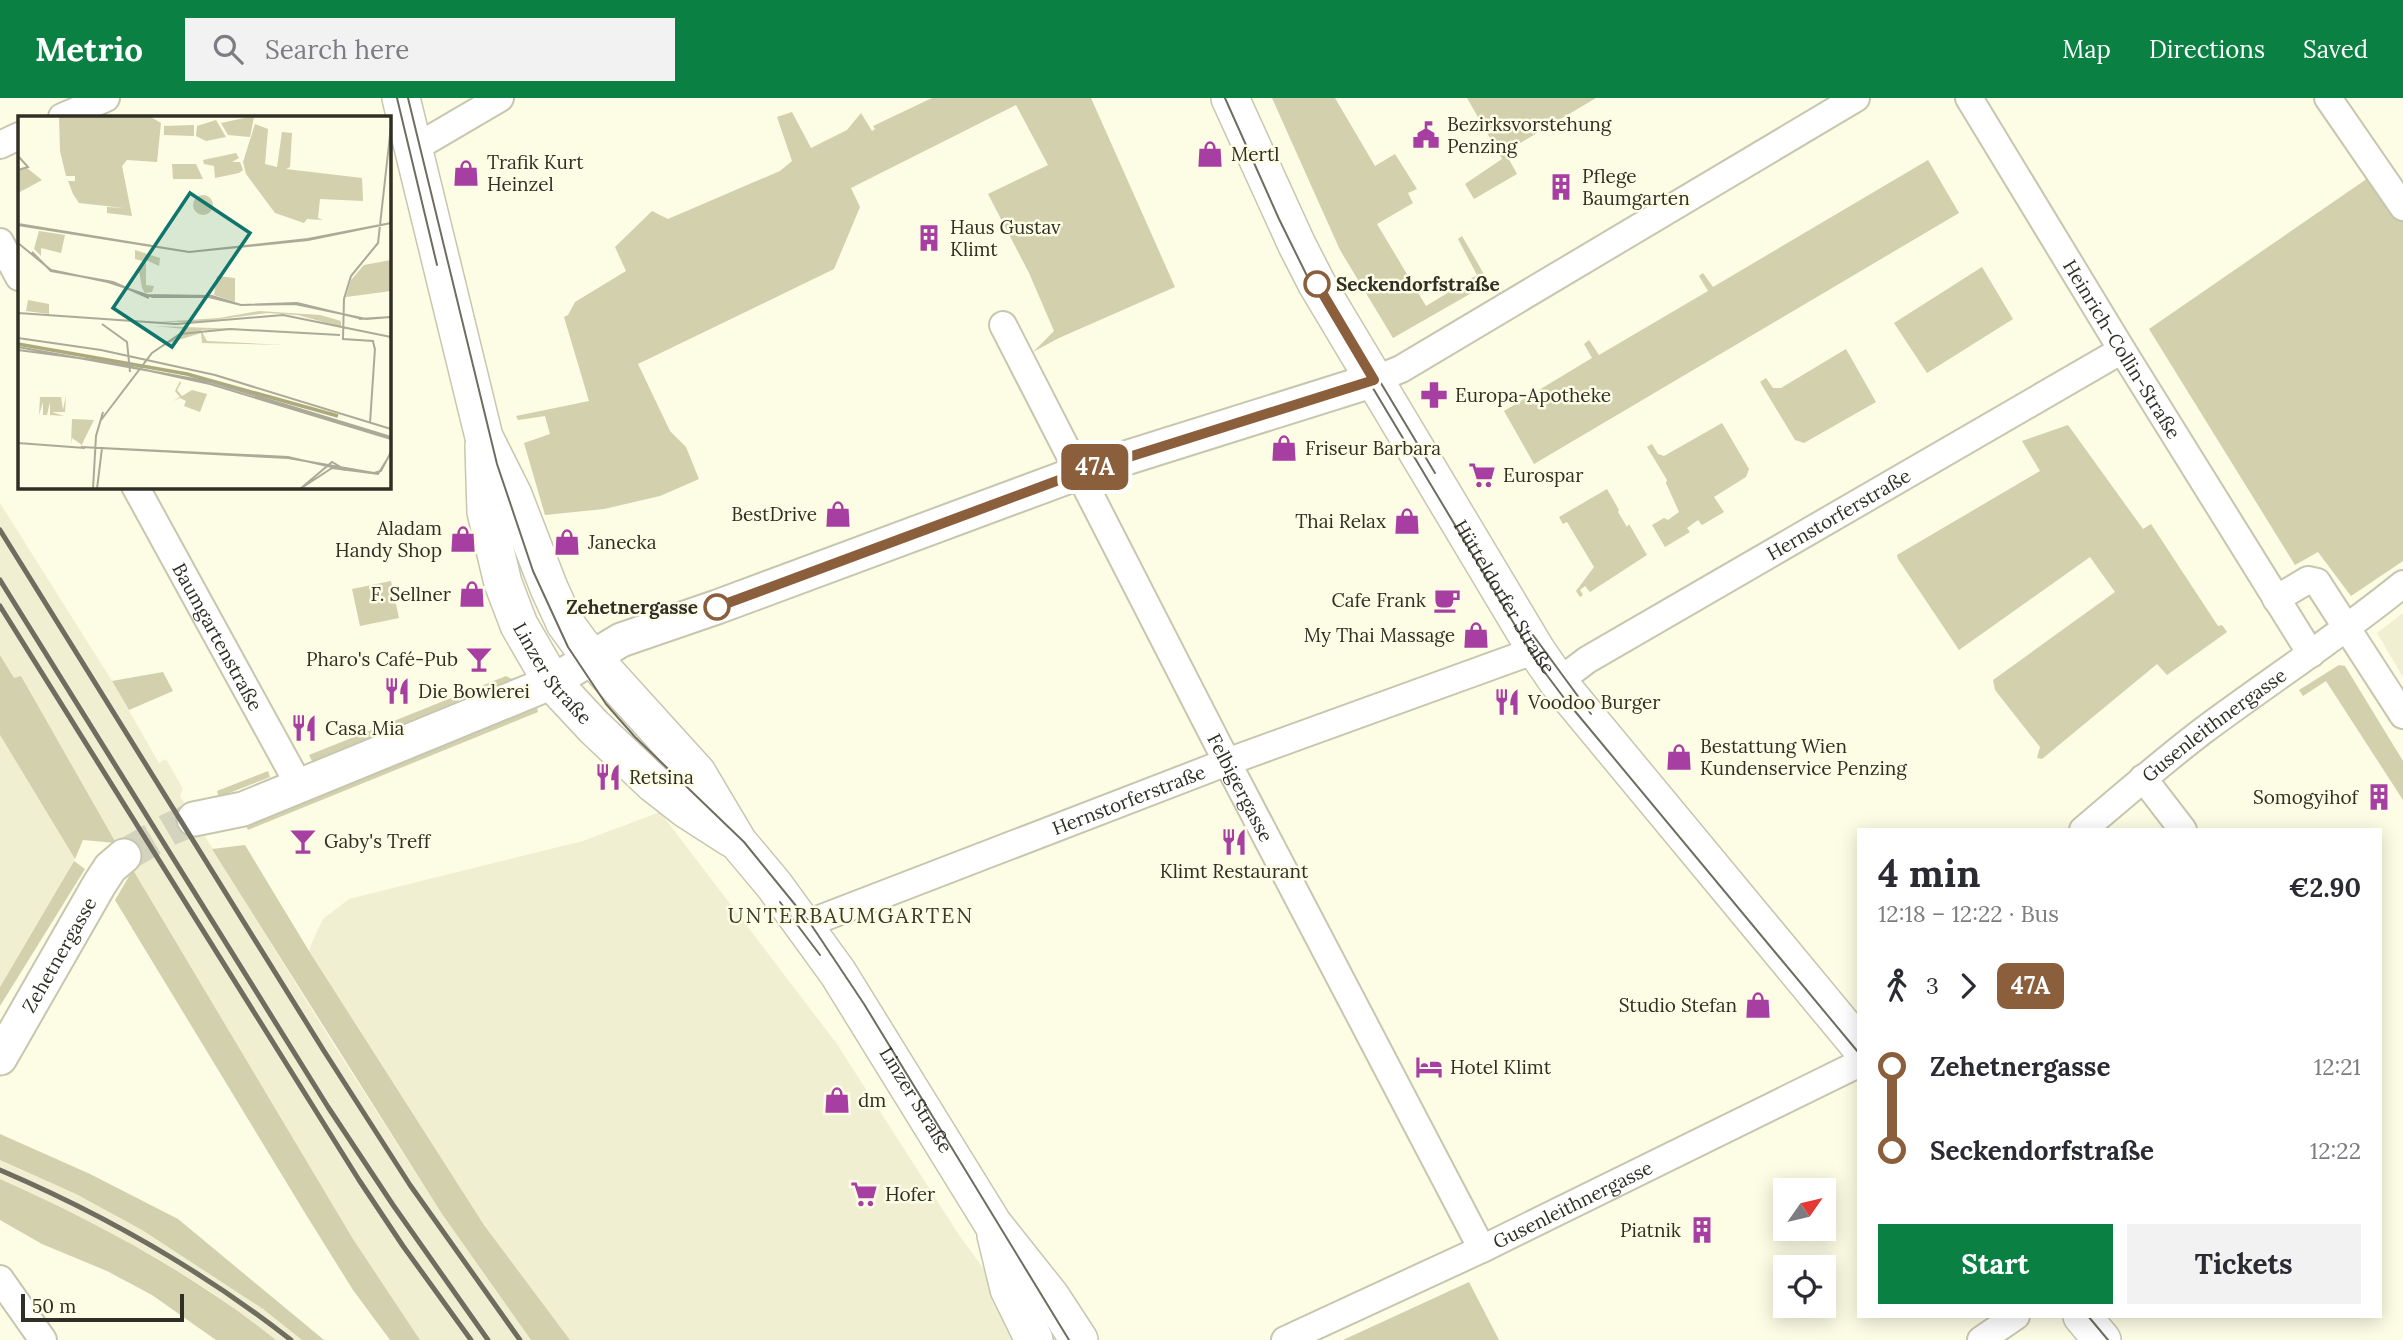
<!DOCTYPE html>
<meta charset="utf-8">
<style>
:root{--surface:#fff;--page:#f2f2f3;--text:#2b2b33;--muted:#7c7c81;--accent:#0b8043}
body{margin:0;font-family:Lora,serif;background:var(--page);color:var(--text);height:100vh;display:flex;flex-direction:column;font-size:26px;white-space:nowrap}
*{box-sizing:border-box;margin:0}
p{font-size:23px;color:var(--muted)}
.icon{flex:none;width:38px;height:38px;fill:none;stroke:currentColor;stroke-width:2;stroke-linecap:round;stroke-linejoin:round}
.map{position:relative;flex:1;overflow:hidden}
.panel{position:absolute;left:1857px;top:730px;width:525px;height:490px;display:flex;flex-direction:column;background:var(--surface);border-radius:0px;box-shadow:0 4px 18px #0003}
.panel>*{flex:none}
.badge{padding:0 14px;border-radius:10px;font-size:24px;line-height:46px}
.needle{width:46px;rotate:56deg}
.buttons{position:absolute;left:1773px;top:1080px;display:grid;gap:14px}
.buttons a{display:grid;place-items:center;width:63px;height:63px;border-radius:0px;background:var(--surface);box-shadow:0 4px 18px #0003;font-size:35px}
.scale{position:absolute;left:21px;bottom:18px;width:163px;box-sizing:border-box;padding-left:7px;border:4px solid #302f26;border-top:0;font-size:19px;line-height:24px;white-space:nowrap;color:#302f26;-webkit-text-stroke:5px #fdfce4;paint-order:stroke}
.map>.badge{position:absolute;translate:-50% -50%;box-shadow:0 0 0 4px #fff}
.legs{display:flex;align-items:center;gap:10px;height:77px;padding:0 21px;font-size:23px}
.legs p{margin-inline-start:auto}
.headline{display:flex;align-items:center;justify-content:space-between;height:119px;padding:0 21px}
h1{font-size:38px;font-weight:800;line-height:52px}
.action{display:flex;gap:14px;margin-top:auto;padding:14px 21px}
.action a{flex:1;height:80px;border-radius:0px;background:var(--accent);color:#fff;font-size:28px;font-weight:800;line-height:80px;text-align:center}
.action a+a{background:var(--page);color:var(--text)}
ul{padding:0 21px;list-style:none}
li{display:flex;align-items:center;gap:24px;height:84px;font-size:26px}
li i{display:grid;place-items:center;width:10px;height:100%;margin:0 9px;background:currentColor}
li i::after{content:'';width:18px;height:18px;margin:-9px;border:5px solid;border-radius:50%;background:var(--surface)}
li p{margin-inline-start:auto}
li:first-child i{background:linear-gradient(#0000 50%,currentColor 0)}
li:last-child i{background:linear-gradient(currentColor 50%,#0000 0)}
header{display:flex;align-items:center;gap:42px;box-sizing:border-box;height:98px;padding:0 35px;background:var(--accent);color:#fff}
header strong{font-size:33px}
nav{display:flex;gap:38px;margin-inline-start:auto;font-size:24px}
.search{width:490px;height:63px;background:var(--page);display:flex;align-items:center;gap:18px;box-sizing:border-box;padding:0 24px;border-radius:0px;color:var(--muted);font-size:26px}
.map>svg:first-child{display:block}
</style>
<header>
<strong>Metrio</strong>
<div class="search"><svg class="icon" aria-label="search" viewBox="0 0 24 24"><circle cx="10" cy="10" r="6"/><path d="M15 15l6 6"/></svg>Search here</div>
<nav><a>Map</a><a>Directions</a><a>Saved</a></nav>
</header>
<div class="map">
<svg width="2403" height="1242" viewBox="0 0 2403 1242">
<rect width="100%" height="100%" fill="#fdfce4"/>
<path fill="#f1efd1" d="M0,405L112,583L159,665L166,661L183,691L180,698L330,941L442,1116L531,1242H420L353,1141L116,745L21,579L14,581L0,557Z
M2403,515V579L2377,535Z
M0,637L75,761L0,889Z
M660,714L837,946L959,1137L1002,1196L1026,1242H570L484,1127L309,853L313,842L323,821L349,801L583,743Z
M0,1062L76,1096L142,1132L263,1211L302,1242H276L213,1195L155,1159L0,1081Z"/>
<path fill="#d2d0ad" d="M932,0H1091L1175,189L1059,240L1033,254L1054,233L1029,175L988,96L1048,67L1016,7L851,90L860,109L834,171L638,266L670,333L686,349L699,381L660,398L604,411L545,417L524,345L550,336L545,318L518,322L516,318L589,303L564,219L568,217L575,204L626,173L615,149L652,113L668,121L780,73L792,63L777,19L792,14L811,50L847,32L861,15L872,33L875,31L873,28Z
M1272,0H1335L1375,68L1395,56L1417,91L1408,95L1413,105L1377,126L1426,208L1477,177L1458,141L1462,138L1489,185L1393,240L1340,152Z
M1467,0H1596L1505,54L1517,76L1474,101L1465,86L1502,61Z
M1928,62L1959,115L1534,366L1504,313L1592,260L1584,246L1589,242L1599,257L1708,193L1699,178L1703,175L1713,189Z
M2371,78L2403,124V463L2351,498L2318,454L2295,467L2149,231Z
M1982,169L2013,221L1927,275L1894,225Z
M1846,251L1876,304L1804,345L1795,342L1760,284L1766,280L1773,290H1781Z
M1722,325L1749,371L1746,379L1714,399L1724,414L1702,427L1698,422L1687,430L1690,434L1665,449L1652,427L1664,420L1668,422L1679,414L1666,385L1667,382L1647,349L1652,346L1658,356L1664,358Z
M2068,327L2143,431L2151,426L2218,528L2222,527L2227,534L2167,577L2157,566L2042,661L2037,660L2040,649L1995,592L1993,582L2115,494L2090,459L1959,552L1898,461L1897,457L2040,373L2022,343Z
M1607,391L1619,412L1618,414L1627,429L1629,426L1647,457L1590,494L1585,488L1580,492L1583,497L1580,499L1576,493L1594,469L1567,424L1563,426L1559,419Z
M391,483L399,520L360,528L352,491Z
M0,557L14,580L21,578L116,745L83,742L75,761L0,637Z
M2339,567L2345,568L2403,663V702L2326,583L2303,598L2299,592Z
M163,574L173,593L129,612L112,583Z
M506,578L512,581L312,663L309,657Z
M537,609L538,614L248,732L245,725Z
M268,673L270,679L219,699L217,693Z
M245,747L309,853L484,1127L570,1242H531L442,1116L212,751Z
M74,763L85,771L0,908V889Z
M130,767L353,1141L420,1242H390L353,1192L305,1115L115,802L131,775Z
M0,1036L90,1076L178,1121L324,1242H302L263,1211L142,1132L76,1096L0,1062Z
M0,1081C98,1125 192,1175 276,1242H216L152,1197L107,1173L42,1146L0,1122Z
M1469,1184L1499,1242H1343Z"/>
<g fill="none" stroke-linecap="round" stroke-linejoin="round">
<path stroke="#d4d3be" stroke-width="33" stroke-dasharray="33 17" stroke-linecap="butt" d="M124,758L170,731L194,721"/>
<defs>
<g id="minor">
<path id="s1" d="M1969,0L2122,252L2311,556"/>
<path d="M2328,0L2403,109"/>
<path d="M62,19L106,0"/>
<path d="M0,47L19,38"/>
<path d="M413,51L500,0"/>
<path d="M0,144L19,179"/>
<path id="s2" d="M1003,227L1227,664L1482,1151"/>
<path d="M1374,282L1401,271L1856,0"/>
<path id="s3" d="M135,388L300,689"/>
<path d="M2276,501L2308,482L2317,484L2403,617"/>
<path id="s4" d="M1558,584L1587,562L2122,252"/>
<path d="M2143,680L2183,732"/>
<path id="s5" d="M2083,732C2123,698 2162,664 2204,632C2270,583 2339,538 2403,486"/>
<path id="s6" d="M804,827L1227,664L1536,552"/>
<path d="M0,1181L43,1242"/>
<path id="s7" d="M1285,1242L1482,1151L1858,966"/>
<path d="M1981,1242L2016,1218"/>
</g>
<g id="tertiary">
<path d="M194,721L243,711L538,590L552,584L621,542L717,509L1078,375L1374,282"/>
<path id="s8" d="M0,960L99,787L110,770L124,758"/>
</g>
<g id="secondary">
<path id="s9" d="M401,0L484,339L513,397L549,490L565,525L581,547L697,675L738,744L774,787L838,875L993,1126L1051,1199L1079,1242"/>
<path id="s10" d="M1230,0L1297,147L1317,186L1536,552L1558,584L1858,946"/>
<path id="s11" d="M484,348L486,414L503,485L519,527L552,584L594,629L654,686L686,711L731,740"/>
<path d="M996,1137L1009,1191L1034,1242"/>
<path d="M2082,1218L2102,1242"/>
</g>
</defs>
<use href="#minor" stroke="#c7c6af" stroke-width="30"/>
<use href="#tertiary" stroke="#c7c6af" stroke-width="37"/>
<use href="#secondary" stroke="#c7c6af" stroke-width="40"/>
<use href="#minor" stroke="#fff" stroke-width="26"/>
<use href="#tertiary" stroke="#fff" stroke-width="33"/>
<use href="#secondary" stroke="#fff" stroke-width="37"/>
<path stroke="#6e6d5f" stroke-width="2" d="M397,0L437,167
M408,0L497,366L533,473L568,549L606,606L635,639L744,744L810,825L864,906L1069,1242
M1225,0L1279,121L1313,190L1537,564L1564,600L1858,954
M1343,222L1435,375
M1533,537L1591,616
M780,804L820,857
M2088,1218L2108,1242"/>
<path stroke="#6e6d5f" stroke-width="5" d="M0,432L324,953L410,1087L520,1242
M0,482L328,1009L393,1107L488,1242
M0,508L359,1082L403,1148L471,1242
M0,1072C103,1116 203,1173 291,1242"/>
</g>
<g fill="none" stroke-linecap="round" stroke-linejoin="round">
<defs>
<path id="line-1" d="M717,509L1078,375L1374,282L1317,186"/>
</defs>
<use href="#line-1" stroke="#fff" stroke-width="16"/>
<use href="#line-1" stroke="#8b5e3c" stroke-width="10"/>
</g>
<defs>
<symbol id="civic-bare" viewBox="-9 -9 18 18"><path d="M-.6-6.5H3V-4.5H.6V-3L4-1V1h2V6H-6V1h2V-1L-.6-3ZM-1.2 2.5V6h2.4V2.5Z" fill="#a73fa2" stroke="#fdfce4" stroke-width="2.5" paint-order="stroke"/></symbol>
<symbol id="shop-bare" viewBox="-9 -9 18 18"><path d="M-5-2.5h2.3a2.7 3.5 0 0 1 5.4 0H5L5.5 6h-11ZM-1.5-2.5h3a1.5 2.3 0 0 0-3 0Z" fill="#a73fa2" stroke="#fdfce4" stroke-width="2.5" paint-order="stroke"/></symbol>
<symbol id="building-bare" viewBox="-9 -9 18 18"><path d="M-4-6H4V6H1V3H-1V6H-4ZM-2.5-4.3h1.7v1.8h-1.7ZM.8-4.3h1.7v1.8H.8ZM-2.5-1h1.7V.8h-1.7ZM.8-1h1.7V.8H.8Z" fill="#a73fa2" stroke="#fdfce4" stroke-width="2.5" paint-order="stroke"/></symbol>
<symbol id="pharmacy-bare" viewBox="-9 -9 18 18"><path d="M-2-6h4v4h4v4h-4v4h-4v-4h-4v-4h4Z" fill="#a73fa2" stroke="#fdfce4" stroke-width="2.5" paint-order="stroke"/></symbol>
<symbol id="supermarket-bare" viewBox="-9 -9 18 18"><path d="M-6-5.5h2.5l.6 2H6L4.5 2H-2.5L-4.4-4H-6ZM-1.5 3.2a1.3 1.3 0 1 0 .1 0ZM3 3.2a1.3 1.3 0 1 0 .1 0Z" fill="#a73fa2" stroke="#fdfce4" stroke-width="2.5" paint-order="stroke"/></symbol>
<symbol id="cafe-bare" viewBox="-9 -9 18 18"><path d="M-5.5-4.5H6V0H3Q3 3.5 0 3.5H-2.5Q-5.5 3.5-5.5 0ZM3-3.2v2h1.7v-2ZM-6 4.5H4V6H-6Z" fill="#a73fa2" stroke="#fdfce4" stroke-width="2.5" paint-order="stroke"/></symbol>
<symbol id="bar-bare" viewBox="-9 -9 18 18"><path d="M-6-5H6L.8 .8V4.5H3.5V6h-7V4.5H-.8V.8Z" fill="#a73fa2" stroke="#fdfce4" stroke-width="2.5" paint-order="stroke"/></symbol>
<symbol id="restaurant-bare" viewBox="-9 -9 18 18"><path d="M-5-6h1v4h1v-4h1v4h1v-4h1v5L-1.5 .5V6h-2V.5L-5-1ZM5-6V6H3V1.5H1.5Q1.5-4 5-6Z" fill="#a73fa2" stroke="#fdfce4" stroke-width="2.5" paint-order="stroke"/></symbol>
<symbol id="hotel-bare" viewBox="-9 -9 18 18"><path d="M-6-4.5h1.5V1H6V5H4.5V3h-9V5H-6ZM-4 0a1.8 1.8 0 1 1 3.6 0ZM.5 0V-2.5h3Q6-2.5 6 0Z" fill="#a73fa2" stroke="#fdfce4" stroke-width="2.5" paint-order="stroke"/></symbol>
</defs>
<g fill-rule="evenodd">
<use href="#civic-bare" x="1407" y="18" width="38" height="38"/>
<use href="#shop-bare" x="1191" y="37" width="38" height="38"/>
<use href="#shop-bare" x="447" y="56" width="38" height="38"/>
<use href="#building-bare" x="1542" y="70" width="38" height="38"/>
<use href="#building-bare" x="910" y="121" width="38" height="38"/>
<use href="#pharmacy-bare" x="1415" y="278" width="38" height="38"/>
<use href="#shop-bare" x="1265" y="331" width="38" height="38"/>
<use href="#supermarket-bare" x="1463" y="358" width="38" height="38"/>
<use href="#shop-bare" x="819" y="397" width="38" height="38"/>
<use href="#shop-bare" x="1388" y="404" width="38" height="38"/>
<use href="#shop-bare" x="444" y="422" width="38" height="38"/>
<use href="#shop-bare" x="548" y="425" width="38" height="38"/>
<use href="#shop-bare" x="453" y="477" width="38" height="38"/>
<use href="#cafe-bare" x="1428" y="483" width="38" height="38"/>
<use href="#shop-bare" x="1457" y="518" width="38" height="38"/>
<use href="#bar-bare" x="460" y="542" width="38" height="38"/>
<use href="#restaurant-bare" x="378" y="574" width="38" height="38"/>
<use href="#restaurant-bare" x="1488" y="585" width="38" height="38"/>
<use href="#restaurant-bare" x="285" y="611" width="38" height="38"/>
<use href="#shop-bare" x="1660" y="640" width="38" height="38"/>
<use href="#restaurant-bare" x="589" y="660" width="38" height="38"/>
<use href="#building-bare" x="2360" y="680" width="38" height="38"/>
<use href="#bar-bare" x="284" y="724" width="38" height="38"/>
<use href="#restaurant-bare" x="1215" y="725" width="38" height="38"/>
<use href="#shop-bare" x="1739" y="888" width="38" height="38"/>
<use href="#hotel-bare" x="1410" y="950" width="38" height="38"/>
<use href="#shop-bare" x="818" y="983" width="38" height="38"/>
<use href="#supermarket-bare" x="845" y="1077" width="38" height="38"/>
<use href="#building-bare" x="1683" y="1113" width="38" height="38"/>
</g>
<g fill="#fff" stroke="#8b5e3c" stroke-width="3.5">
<circle cx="1317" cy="186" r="12"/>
<circle cx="717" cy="509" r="12"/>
</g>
<g text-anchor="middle" stroke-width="5" stroke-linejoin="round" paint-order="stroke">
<g font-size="19" fill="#302f26" stroke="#fdfce4" text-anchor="start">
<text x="1447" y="33">Bezirksvorstehung<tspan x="1447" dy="22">Penzing</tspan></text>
<text x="1231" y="63">Mertl</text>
<text x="487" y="71">Trafik Kurt<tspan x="487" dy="22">Heinzel</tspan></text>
<text x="1582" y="85">Pflege<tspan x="1582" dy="22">Baumgarten</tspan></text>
<text x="950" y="136">Haus Gustav<tspan x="950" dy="22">Klimt</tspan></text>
<text x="1455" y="304">Europa-Apotheke</text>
<text x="1305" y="357">Friseur Barbara</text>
<text x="1503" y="384">Eurospar</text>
<text x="817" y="423" text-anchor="end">BestDrive</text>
<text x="1386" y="430" text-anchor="end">Thai Relax</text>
<text x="442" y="437" text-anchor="end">Aladam<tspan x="442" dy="22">Handy Shop</tspan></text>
<text x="588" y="451">Janecka</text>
<text x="451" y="503" text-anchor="end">F. Sellner</text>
<text x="1426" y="509" text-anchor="end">Cafe Frank</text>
<text x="1455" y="544" text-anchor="end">My Thai Massage</text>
<text x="458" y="568" text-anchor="end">Pharo's Café-Pub</text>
<text x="418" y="600">Die Bowlerei</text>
<text x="1528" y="611">Voodoo Burger</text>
<text x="325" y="637">Casa Mia</text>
<text x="1700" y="655">Bestattung Wien<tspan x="1700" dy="22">Kundenservice Penzing</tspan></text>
<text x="629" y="686">Retsina</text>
<text x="2358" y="706" text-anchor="end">Somogyihof</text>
<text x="324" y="750">Gaby's Treff</text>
<text x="1234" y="780" text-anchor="middle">Klimt Restaurant</text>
<text x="1737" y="914" text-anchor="end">Studio Stefan</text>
<text x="1450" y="976">Hotel Klimt</text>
<text x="858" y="1009">dm</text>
<text x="885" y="1103">Hofer</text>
<text x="1681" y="1139" text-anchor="end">Piatnik</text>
</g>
<g font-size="19" font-weight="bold" fill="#302f26" stroke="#fdfce4" text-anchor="start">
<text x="1336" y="193">Seckendorfstraße</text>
<text x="698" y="516" text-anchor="end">Zehetnergasse</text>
</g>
<g font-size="19" fill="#302f26" stroke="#fdfce4">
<text dy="7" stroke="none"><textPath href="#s1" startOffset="294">Heinrich-Collin-Straße</textPath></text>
<text dy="7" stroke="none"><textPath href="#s4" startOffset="327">Hernstorferstraße</textPath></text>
<text dy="7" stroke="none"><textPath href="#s10" startOffset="570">Hütteldorfer Straße</textPath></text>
<text dy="7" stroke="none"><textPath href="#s3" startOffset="172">Baumgartenstraße</textPath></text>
<text dy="7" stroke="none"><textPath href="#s11" startOffset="243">Linzer Straße</textPath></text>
<text dy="7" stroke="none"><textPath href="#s5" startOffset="168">Gusenleithnergasse</textPath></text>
<text dy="7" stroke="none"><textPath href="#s2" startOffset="520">Felbigergasse</textPath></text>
<text dy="7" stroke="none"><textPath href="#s6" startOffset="348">Hernstorferstraße</textPath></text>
<text dy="7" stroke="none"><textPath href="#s8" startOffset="119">Zehetnergasse</textPath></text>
<text dy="7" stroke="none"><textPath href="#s9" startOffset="1146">Linzer Straße</textPath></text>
<text dy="7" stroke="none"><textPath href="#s7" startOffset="318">Gusenleithnergasse</textPath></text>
</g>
<g font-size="21" letter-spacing="2" fill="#3c3b28" stroke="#fdfce4">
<text x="851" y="825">UNTERBAUMGARTEN</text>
</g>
</g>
<g transform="translate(18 18)">
<rect width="373" height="373" fill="#fdfce4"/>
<path d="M41,0H131L143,7L139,46L109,44L104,50L114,100L89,97V91L106,92L61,87L55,78L50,65H57V60H48L42,35ZM226,2L236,1L232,21L210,19L203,7ZM198,4L208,21L188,25L178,20L179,10ZM237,8L250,13L247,48L259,51L264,16L274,17L272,51L268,53L344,62L345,85L302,83L300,102L305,104L289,103L286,107L257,97L228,58L225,46ZM176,9V20L146,19V10ZM218,37L221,42L214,46H222L225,54L221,57L197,62L196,50L186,48L185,44ZM154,48H178L185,63H155ZM9,52L24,64L0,77V55ZM175 89a10 10 0 1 1 20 0a10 10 0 1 1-20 0ZM21,115L47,119L43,137L23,132V140L16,133ZM117,134L142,142L141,150L128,144V169L136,170L134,176L127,177L124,172L121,155L125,145L117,143ZM373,144V175L328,181L333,164L346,149ZM199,160L217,162V186L196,179ZM10,184L31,188V198L8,195ZM241,195L302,199L323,205V211L280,199L249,197L179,206H138L201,202ZM136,210L224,213L183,214L189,225L265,229L184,227L183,217L145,229L167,213ZM162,265L163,267L159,274L164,280L174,274L189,278L182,296L166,290L168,285L162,282L155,285L162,281L157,275ZM48,279L47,296H34L46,300L32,299V286L29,299H25V286L21,299L22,281H43L45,294ZM54,303L76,304L66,324L61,322L66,324L64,329L54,322L53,328Z" fill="#d2d0ad"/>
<path fill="none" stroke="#aca97b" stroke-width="3.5" d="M0,228L169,258L320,300"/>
<path fill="none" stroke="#abaa98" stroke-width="2" d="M0,40L10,51L0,54M0,108L171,136L290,123L373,107M0,109L171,136L290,124L373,107M0,127L33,154L90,166L135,181H191L223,189L277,188L348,203L373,201M14,136L33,155L95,166L131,182M127,179L194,180L223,189L279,187L345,203M0,197L158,208L265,199L373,221M341,203L373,201M84,208L109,226L112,256M0,222L83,234L197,259L373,313M0,231L193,266L373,321M0,234L91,246L192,268L373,323M357,234L355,225L325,223L326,183L333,160L360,127L373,10M83,304L134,237L162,218L212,213L322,219M352,307L357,232M0,327L67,332M63,331L270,342L356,357L363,355L373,336M75,373L78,320L85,296M79,373L84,332L270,341L327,354M282,373L314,346L326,353M282,373L314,352L360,358L373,337"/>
<path fill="#0f766e" fill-opacity="0.15" stroke="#0f766e" stroke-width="3.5" d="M172,77L232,117L154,231L95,192Z"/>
<rect width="373" height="373" fill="none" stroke="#302f26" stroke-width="3.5"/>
</g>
</svg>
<div class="buttons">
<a><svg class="needle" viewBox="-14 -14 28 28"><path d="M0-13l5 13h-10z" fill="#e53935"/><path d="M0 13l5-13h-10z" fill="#7c7c81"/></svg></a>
<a><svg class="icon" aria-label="locate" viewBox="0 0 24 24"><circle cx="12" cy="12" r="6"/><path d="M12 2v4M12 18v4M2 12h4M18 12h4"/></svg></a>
</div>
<div class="scale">50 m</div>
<b class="badge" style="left:1095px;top:369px;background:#8b5e3c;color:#fff">47A</b>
<section class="panel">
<div class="headline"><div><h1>4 min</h1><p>12:18 – 12:22 · Bus</p></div><b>€2.90</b></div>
<div class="legs"><svg class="icon" aria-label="walk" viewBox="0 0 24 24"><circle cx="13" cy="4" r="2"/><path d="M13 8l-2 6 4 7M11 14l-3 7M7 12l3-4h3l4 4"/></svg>3<svg class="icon" aria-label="forward" viewBox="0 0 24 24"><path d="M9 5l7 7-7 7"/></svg><b class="badge" style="background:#8b5e3c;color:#fff">47A</b></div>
<ul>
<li><i style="color:#8b5e3c"></i><b>Zehetnergasse</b><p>12:21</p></li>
<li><i style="color:#8b5e3c"></i><b>Seckendorfstraße</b><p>12:22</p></li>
</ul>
<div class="action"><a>Start</a><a>Tickets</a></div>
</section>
</div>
